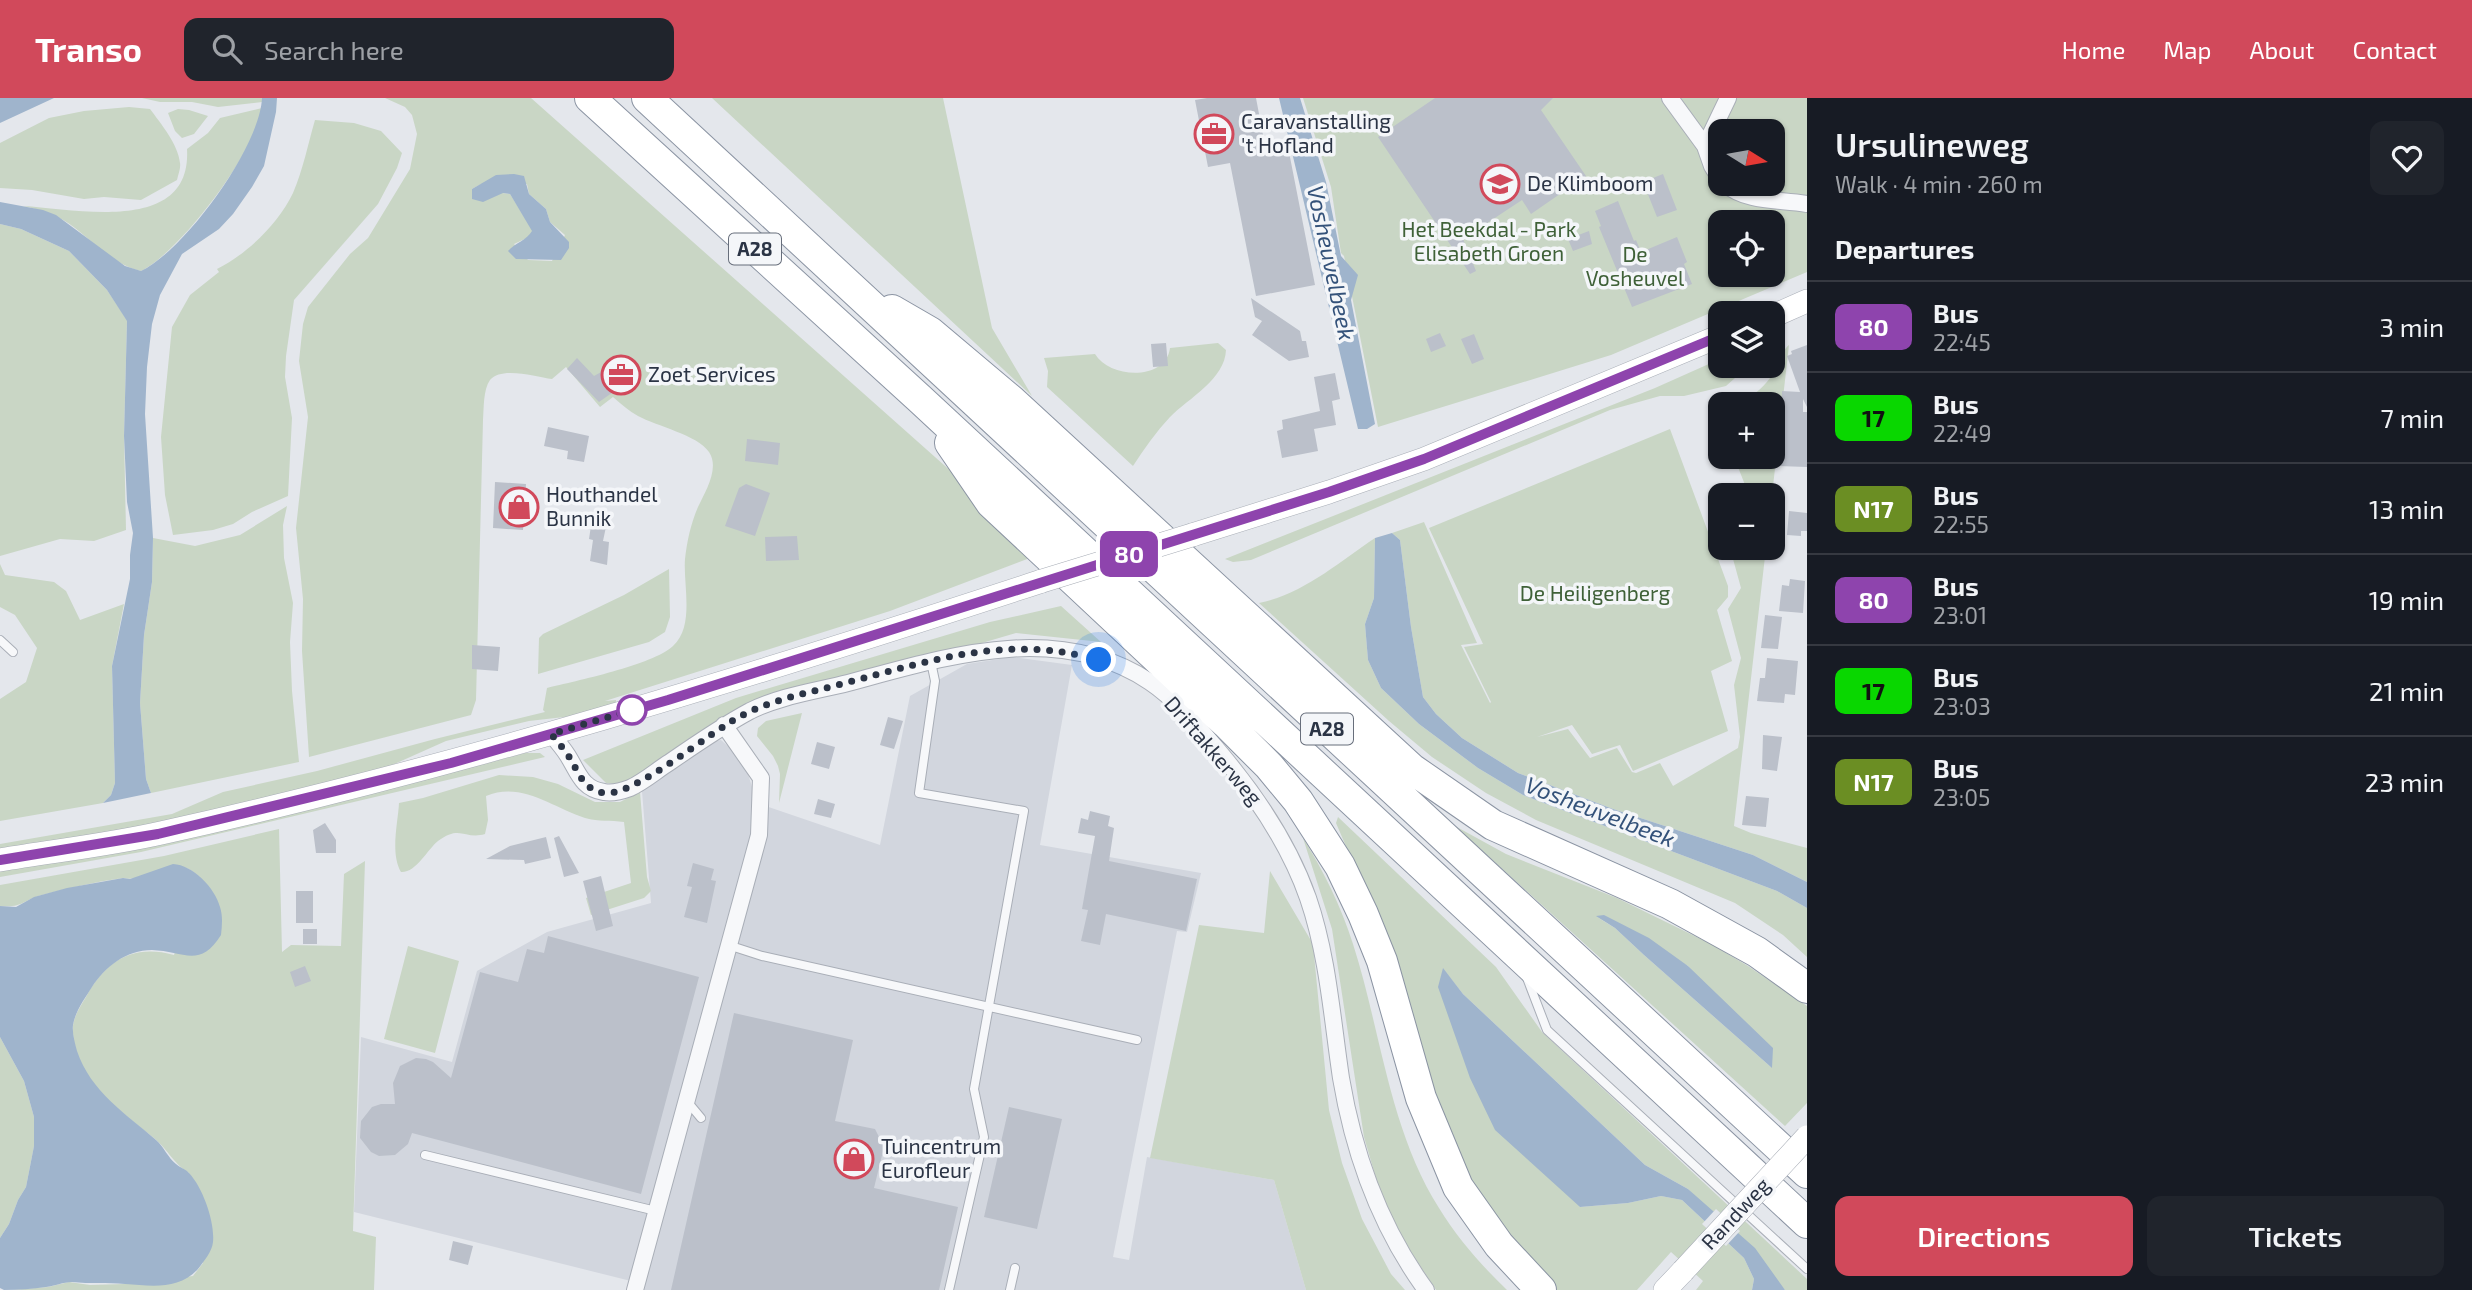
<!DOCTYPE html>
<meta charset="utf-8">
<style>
:root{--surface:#171b24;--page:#20242c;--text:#f1f3f6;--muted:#9ea1a6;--line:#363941;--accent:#d1495b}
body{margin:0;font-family:"Exo 2",sans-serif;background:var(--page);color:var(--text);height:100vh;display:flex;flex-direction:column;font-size:26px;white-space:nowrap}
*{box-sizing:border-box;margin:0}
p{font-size:23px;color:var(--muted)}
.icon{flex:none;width:38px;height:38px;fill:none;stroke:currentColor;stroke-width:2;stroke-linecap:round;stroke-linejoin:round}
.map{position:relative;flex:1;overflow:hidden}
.panel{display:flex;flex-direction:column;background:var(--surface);width:665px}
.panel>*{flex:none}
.badge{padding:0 14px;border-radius:10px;font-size:24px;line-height:46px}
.needle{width:46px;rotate:101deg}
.tools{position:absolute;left:1708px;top:21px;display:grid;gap:14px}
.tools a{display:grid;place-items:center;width:77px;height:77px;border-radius:14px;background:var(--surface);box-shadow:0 2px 5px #0004;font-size:35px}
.you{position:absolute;width:35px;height:35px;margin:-18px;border:5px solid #fff;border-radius:50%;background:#1a73e8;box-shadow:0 0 0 10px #1a73e833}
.map>.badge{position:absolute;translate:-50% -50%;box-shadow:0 0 0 4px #fff}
h2{padding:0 28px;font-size:26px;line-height:63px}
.round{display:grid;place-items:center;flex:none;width:74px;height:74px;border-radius:14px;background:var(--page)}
.headline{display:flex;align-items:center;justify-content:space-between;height:119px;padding:0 28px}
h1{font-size:33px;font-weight:600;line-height:52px}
.cta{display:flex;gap:14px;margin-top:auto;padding:14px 28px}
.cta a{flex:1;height:80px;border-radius:14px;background:var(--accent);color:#fff;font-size:28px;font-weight:600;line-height:80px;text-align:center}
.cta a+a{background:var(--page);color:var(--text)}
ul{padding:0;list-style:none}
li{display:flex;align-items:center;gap:21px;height:91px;padding:0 28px;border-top:2px solid var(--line)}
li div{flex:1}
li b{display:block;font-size:26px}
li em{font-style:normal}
li .badge{min-width:77px;font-weight:700;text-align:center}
header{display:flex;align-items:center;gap:42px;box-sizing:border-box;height:98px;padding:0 35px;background:var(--accent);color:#fff}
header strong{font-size:33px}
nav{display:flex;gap:38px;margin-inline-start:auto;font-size:24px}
.search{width:490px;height:63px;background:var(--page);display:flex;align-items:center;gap:18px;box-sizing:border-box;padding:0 24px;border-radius:14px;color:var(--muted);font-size:26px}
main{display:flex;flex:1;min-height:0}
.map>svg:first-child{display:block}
</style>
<header>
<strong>Transo</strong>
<div class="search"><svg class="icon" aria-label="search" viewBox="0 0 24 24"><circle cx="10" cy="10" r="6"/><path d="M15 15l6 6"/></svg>Search here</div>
<nav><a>Home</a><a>Map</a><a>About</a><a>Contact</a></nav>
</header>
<main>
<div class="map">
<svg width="1807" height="1192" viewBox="0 0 1807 1192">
<rect width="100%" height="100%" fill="#e4e7ec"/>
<path fill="#d2d6de" d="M1012,559L1072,567L1040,747L1201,775L1187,834L1177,833L1113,1159L1129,1162L1147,1059L1274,1082L1306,1192H642L643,1186L354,1114L361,939L452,964L477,873L547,834L651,805L642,693L707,645L721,642L744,663L757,705L880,747L910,598L967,566Z"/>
<path fill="#c9d6c5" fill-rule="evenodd" d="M142,0H262V4L218,9L192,4H160Z
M385,0H531L1043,455L890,513L605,603L616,602V607L573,618L529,623L446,643L390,668L281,699L99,736L0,751V746L172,716L223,694L317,673L435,641L545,614L543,612L547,590C575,583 653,567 673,548C695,528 683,487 685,461C687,443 691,425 698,409C705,394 720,370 709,354C698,337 656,328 638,318C629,313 621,306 613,299L600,309L566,269L552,281C536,279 502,268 490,282C483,292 484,310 483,322L476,602L471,617L309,659L302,553L303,501L296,430L308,319L299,263L303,226L308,209L350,156L368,140L410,71L417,36L412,17L405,9ZM481,86H527L529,96L546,111L550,124L565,137L552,163L528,162L514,146L529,139L533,133L510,96L472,91Z
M712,0H943L992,230L1032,298Z
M1303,0H1807V174L1611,257L1378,329L1344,158L1341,155L1331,89ZM1720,33H1773V86H1720ZM1720,124H1773V177H1720Z
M129,9L150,11C161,26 178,46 180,65C181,70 178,77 177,82L141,102L104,99L84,101L32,92L0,90V45L49,20L84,13Z
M262,10C257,52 179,155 141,173C114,167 96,146 75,130C60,118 42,112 23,108C77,111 192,137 187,51L208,35L220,20Z
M178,11L189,12L208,18L194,36L182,40L175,33L168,15Z
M315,22L354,25L381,33L402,55L397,70L378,106L294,202L286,258L285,279L292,320L288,398L252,414L233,426L213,432L173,437L165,397L161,339L172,229L190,197L219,174L217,171C247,156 278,126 293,95C303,72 308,46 315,22Z
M0,126L21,131L69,153L107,192L127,222L124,338L126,432L94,443L60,441L0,458Z
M1218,245L1226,252C1225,281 1189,300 1170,319C1156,334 1144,351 1133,368L1047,289L1048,273L1044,260L1095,256C1110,281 1166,283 1170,250Z
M1789,247L1772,397H1749L1734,359H1773V306H1740C1751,299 1762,291 1770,280C1777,271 1780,254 1789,247Z
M1720,261V268H1745L1744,272L1726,288L1684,298H1660L1610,312L1251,462L1233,464L1225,461L1655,290Z
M1670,331L1728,488V499L1717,512L1732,563L1711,573L1728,633L1633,673L1620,647L1592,656L1572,627L1537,639L1568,631L1590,660L1617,650L1632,674L1636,675L1660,665L1673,688L1738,650L1740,639L1734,587L1741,560L1728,511L1741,490L1730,450H1766L1734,728L1751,735L1807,750V784L1753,757L1613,711L1518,675L1462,640L1436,616L1423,599L1411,529L1400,442L1392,435L1424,424L1477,545L1461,547L1490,605L1491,604L1464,549L1483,546L1429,430Z
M287,408L283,427L284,460L293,505L290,544L292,593L299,664L151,695L146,681L140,605L144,537L152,484L153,440L195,448L240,437Z
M1375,440L1374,500L1365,526L1368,562L1381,590L1419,626L1478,670L1523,697L1777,793L1807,810V859L1783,837L1735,805L1536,722L1486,695L1432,659L1389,623L1259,505C1303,496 1338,465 1375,440Z
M0,466L5,477L54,484L66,493L80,522L124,506L112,568L115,685L111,697L103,705L0,723V601L26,584L37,550L15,517L0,509Z
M669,471L670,519L665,534L649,544L538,576L539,540L543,536L624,497Z
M1061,508L1101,544L1016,535L958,552L872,572L684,646L632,681L616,686L606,685L583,662L736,600L990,524Z
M802,615L779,705L780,676L778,668L773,658L757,638L758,630L766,623Z
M525,655H540L545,659L141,754L0,779V770L182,738L372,696Z
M499,677L533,679L558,686L595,704H620L640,694L647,779L651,793L644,800L591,817L586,800L631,785L624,724C610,722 599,724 585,720C553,710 522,683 486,698L488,722L485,736C465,742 460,726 438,743C427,752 416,775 401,774C390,755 398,725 399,705L423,700Z
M1338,719L1496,869L1542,934L1807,1181V1192H1785L1688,1091L1645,1067L1463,896L1443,871L1580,1109L1628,1105L1661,1098L1682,1102L1744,1160L1754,1181L1752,1192H1696L1703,1183L1671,1154L1637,1192H1546L1462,1084L1369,802L1336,725Z
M1455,728L1506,756L1617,800L1711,846L1748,868L1807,908V1005L1785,1028ZM1597,819L1688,868L1772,970L1644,857L1615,830Z
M279,731L282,854L291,847L341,848L344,776L365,763L353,1133L376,1139L374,1192H10L48,1189L69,1184L90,1187L124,1186L193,1178L203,1165L189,1075C172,1064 170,1054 155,1041C132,1022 96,997 83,970C77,959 72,941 73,928C74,918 81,907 86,899C106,862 133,846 174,857L200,779C195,776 191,771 186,770C164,763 145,785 123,780C95,784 68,790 42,797C23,802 23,810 0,808V787L164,758Z
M1303,740C1324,774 1341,808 1353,846C1381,933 1389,1031 1439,1110C1458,1141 1481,1167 1507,1192H1436L1403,1142L1380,1094L1364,1039L1332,831Z
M1270,773L1313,846L1329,1012L1342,1065L1362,1121L1391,1176L1405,1192H1306L1274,1082L1150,1060L1199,827L1264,835Z
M408,848L459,863L435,955L384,941Z
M0,939L24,983L34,1019V1048L26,1089L18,1102L9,1126L0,1140Z"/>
<path fill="#9fb4cc" d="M0,0H54L0,25Z
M262,0H277L276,14L264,68L252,89L233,116L219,131L182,156L160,197L152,226L147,269L145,316L153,440L152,484L144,537L140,605L146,681L151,695L103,705L111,697L115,685L112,568L130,481V457L133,435L127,404L124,338L127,223L107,192L69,153L21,131L0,126V104L43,112L56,117L125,168L141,173C185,152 260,49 262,0Z
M1279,0H1300L1326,84L1341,158L1358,177L1351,202L1375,326L1367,331H1358Z
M514,76L524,78L529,96L546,111L550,124L569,144V150L561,162L516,161L508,153C515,145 527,142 532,133L510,96L503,95L483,104L472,101V91L496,77Z
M1392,435L1400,442L1411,529L1423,599L1436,616L1462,640L1518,675L1613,711L1753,757L1807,784V810L1777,793L1523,697L1478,670L1419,626L1381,590L1368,562L1365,526L1374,500L1375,440Z
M173,766C193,767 215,790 220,809C223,818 222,828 221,837C200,871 183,853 152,852C126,852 105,869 92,889C85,900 75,914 73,927C72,935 75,945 77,953C91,994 125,1015 156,1042C164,1049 168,1060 176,1066C180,1070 186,1071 189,1075C203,1090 215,1124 213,1144C212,1154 204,1163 198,1171C179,1192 152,1188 125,1186C107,1184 90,1186 72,1184C63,1184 55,1188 46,1189C33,1191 18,1192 4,1192L0,1190V1140L9,1126L18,1102L26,1089L34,1048V1019L24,983L0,939V808L16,809L34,799L67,790L123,780L130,781Z
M1604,817L1649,840L1688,868L1773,950L1772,970L1644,857L1615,830L1596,818Z
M1443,870L1463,896L1645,1067L1688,1091L1755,1150L1785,1192H1752L1754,1181L1744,1160L1682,1102L1661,1098L1628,1105L1580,1109L1495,1032L1470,980L1438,889Z"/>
<path fill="#e4e7ec" d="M1716,1111L1740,1133L1726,1148L1702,1126Z"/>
<path fill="#bbc0ca" d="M1207,0H1256L1267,58L1289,54L1315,187L1256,198L1230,65L1208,69L1195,2Z
M1435,0H1553L1541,12L1586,78L1531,116L1522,102L1463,141L1476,173L1470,176L1378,39Z
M1663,76L1677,112L1657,119L1643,84Z
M1618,103L1634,143L1636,142L1641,154L1677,139L1687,164L1684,166L1692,186L1632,209L1599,129L1601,128L1595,113Z
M1589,133L1592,146L1573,153L1568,141Z
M1251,200L1300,233L1302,243H1306L1309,259L1289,263L1252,237L1262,223L1255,219Z
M1440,235L1446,248L1431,254L1426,241Z
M1474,236L1484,261L1472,266L1461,241Z
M1166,245L1168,268L1153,269L1151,246Z
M1807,247V309L1803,301V314H1807V369L1778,368L1782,293L1800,294L1787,258L1792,256L1791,253Z
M577,260L594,278L626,260L636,278L599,304L567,271Z
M1335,275L1340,301L1332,303L1336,327L1314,331L1318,353L1282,360L1277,333L1283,331L1282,322L1320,313L1314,279Z
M548,329L589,338L584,364L567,361L568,353L544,348Z
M747,341L780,345L778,367L745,363Z
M495,384L526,386L523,432L493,430Z
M746,386L770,395L755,438L725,428L739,390Z
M1789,413L1807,415V433H1801V438L1787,437Z
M592,421L607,424L603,443L609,444L607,467L590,463L593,442L589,441Z
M797,438L799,462L766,463L765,439Z
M1790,481L1805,483L1803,515L1779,513L1782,487L1789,488Z
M1765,517L1782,519L1778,551L1761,550Z
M472,547L500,549L498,573L472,571Z
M1767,560L1798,563L1795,597L1785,596L1784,605L1757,603L1760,580H1765Z
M888,619L903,623L894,651L880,647Z
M1763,637L1782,639L1777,673L1762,671Z
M817,644L835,649L829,671L811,666Z
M1746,698L1769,700L1766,729L1742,727Z
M818,701L835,706L831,720L814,716Z
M1090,713L1110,718L1108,728L1114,730L1109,763L1197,781L1186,833L1106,816L1100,847L1081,843L1088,812L1082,811L1095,738L1078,735L1081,720L1088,722Z
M325,725L336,742V755H316L313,732Z
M559,738L579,775L564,779L554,740Z
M546,739L551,760L525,766L524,762L486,761L510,748Z
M693,765L714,771L711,782L716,783L707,825L684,819L692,789L687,788Z
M601,778L613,828L596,833L583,783Z
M296,793H313V825H296Z
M303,831H317V846H303Z
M548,838L699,879L641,1096L412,1035L408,1046L395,1057L379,1058L371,1054L360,1040L361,1023L372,1009L381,1006H395L393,985L400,968L416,960L426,961L433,964L451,980L480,874L518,884L527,851L544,855Z
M305,868L311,883L295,889L290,874Z
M734,915L853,942L835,1023L875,1031L884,1049L874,1090L958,1109L939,1192H671Z
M1009,1009L1062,1021L1037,1131L984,1119Z
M453,1143L473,1148L468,1167L449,1162Z"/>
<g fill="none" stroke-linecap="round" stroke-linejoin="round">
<defs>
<path id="service" d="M0,542L13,554
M931,564L935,583L919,695L1024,713L974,991L984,1039L949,1192
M728,847L762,858L1137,942
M1527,880L1547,932L1807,1171
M686,1002L701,1020
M425,1057L656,1113
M1010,1192L1015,1170"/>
<path id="minor" d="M1670,0L1705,48L1712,68L1720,81
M1705,48L1728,0
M1725,86C1748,105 1779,101 1807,106
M551,636C557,643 563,650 568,658C578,674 582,691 604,694C613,696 622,693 630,690C645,683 657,672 670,664C696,646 722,628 750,613C780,598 816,593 848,585C945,559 1057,522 1150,584C1177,602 1200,631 1221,656C1258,700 1289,746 1308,800C1328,858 1332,920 1341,980C1354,1057 1380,1129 1426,1192
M635,1192L759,737L761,680L724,627"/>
<path id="secondary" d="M1773,218L1807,203
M1192,437L1329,394L1424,361L1720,238
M0,762C53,753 108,747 161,735C459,669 752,578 1042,483
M1665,1192L1683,1173"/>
<path id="motorway" d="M590,0L920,301L1807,1125
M647,0L1807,1075
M892,212L930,234L1012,303L1412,671L1493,727L1670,806L1757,854L1807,890
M950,345L991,405L1226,625L1269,668L1298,703L1340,768L1363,816L1382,863L1421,1000L1458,1089L1499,1147L1541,1192"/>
</defs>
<use href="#service" stroke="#a9aeb7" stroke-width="10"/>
<use href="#minor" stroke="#a9aeb7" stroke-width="18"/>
<use href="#secondary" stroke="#a9aeb7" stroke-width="24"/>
<use href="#motorway" stroke="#8b94a3" stroke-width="32"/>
<use href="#service" stroke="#f7f8fa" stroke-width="8"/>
<use href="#minor" stroke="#f7f8fa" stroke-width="16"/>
<use href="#secondary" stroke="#fff" stroke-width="23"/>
<use href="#motorway" stroke="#fff" stroke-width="30"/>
<defs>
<path id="secondary-bridge" d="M1042,483L1192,437
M1683,1173L1807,1039"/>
</defs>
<use href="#secondary-bridge" stroke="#a9aeb7" stroke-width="24" stroke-linecap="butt"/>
<use href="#secondary-bridge" stroke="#fff" stroke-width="23"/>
</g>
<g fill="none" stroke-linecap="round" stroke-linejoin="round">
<defs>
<path id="line" d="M0,762L158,736L451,665L668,602L1329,394L1424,361L1720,238"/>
</defs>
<use href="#line" stroke="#fff" stroke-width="16"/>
<use href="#line" stroke="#8e44ad" stroke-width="10"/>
<path stroke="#2b3445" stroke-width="7" stroke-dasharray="0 12.6" d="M632,612L551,636C557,643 563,650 568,657C579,674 583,694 607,695C636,696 709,635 739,619C772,601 809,595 845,585C934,562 1007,536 1099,562"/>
</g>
<defs>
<symbol id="office-ring" viewBox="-11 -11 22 22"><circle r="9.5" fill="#f4f6f9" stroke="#d1495b" stroke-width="1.5"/><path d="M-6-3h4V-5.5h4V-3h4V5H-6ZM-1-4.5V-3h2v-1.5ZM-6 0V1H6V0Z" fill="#d1495b"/></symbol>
<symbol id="school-ring" viewBox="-11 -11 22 22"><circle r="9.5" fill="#f4f6f9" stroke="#d1495b" stroke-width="1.5"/><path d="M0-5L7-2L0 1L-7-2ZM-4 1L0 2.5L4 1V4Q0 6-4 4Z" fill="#d1495b"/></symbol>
<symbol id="shop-ring" viewBox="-11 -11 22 22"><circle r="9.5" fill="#f4f6f9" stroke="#d1495b" stroke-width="1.5"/><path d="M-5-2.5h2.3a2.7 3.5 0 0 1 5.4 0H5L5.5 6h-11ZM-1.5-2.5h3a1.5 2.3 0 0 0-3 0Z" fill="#d1495b"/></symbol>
</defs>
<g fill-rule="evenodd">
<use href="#office-ring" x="1192" y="14" width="44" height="44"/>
<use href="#school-ring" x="1478" y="64" width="44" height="44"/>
<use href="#office-ring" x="599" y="255" width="44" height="44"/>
<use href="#shop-ring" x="497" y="387" width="44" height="44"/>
<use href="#shop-ring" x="832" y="1039" width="44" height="44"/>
</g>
<circle fill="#fff" stroke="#8e44ad" stroke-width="3.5" cx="632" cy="612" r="14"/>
<g text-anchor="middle" stroke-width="7" stroke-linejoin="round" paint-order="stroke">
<g fill="#f4f6f9" stroke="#676e7b" stroke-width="2">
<rect x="729" y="135.5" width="52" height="31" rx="5"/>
<rect x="1301" y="615.5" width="52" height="31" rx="5"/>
</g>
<g font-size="19" font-weight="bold" fill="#2b3445">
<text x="755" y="158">A28</text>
<text x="1327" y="638">A28</text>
</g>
<g font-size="21" fill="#2b3445" stroke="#f4f6f9" text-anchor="start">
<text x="1241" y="31">Caravanstalling<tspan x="1241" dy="24">'t Hofland</tspan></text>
<text x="1527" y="93">De Klimboom</text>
<text x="648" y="284">Zoet Services</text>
<text x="546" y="404">Houthandel<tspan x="546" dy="24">Bunnik</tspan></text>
<text x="881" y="1056">Tuincentrum<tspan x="881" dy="24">Eurofleur</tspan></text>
</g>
<g font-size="21" fill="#3f6138" stroke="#f4f6f9">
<text x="1489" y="139">Het Beekdal - Park<tspan x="1489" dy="24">Elisabeth Groen</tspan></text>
<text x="1635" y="164">De<tspan x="1635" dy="24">Vosheuvel</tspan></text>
<text x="1595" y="503">De Heiligenberg</text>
</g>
<g font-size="21" fill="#2b3445" stroke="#f4f6f9">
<text transform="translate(1213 653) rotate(49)" y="7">Driftakkerweg</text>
<text transform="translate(1736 1116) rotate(-47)" y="7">Randweg</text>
</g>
<g font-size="23" font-style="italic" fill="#34527a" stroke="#f4f6f9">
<text transform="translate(1331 165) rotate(78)" y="8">Vosheuvelbeek</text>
<text transform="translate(1600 714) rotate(21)" y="8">Vosheuvelbeek</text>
</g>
</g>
</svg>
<div class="tools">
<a><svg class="needle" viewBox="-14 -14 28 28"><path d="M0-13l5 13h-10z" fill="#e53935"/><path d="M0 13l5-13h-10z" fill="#9ea1a6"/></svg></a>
<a><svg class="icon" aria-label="locate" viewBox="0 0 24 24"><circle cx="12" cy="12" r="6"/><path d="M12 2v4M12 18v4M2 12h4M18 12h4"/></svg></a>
<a><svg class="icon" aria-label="layers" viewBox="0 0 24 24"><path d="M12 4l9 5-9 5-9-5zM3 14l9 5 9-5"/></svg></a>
<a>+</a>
<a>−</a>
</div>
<div class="you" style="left:1099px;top:562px"></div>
<b class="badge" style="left:1129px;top:456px;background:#8e44ad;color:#fff">80</b>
</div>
<section class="panel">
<div class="headline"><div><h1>Ursulineweg</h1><p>Walk · 4 min · 260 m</p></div><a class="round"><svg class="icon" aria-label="heart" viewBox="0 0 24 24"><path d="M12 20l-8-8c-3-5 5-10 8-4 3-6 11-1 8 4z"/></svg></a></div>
<h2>Departures</h2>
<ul>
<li><span class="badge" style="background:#8e44ad;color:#fff">80</span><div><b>Bus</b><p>22:45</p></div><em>3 min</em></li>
<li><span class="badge" style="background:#09d700;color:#111">17</span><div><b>Bus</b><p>22:49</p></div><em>7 min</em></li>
<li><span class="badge" style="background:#6b8e23;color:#fff">N17</span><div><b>Bus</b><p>22:55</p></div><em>13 min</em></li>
<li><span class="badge" style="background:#8e44ad;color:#fff">80</span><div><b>Bus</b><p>23:01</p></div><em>19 min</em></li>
<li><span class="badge" style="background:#09d700;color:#111">17</span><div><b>Bus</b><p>23:03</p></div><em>21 min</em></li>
<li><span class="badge" style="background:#6b8e23;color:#fff">N17</span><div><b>Bus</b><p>23:05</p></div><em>23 min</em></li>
</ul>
<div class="cta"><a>Directions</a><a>Tickets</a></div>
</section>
</main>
